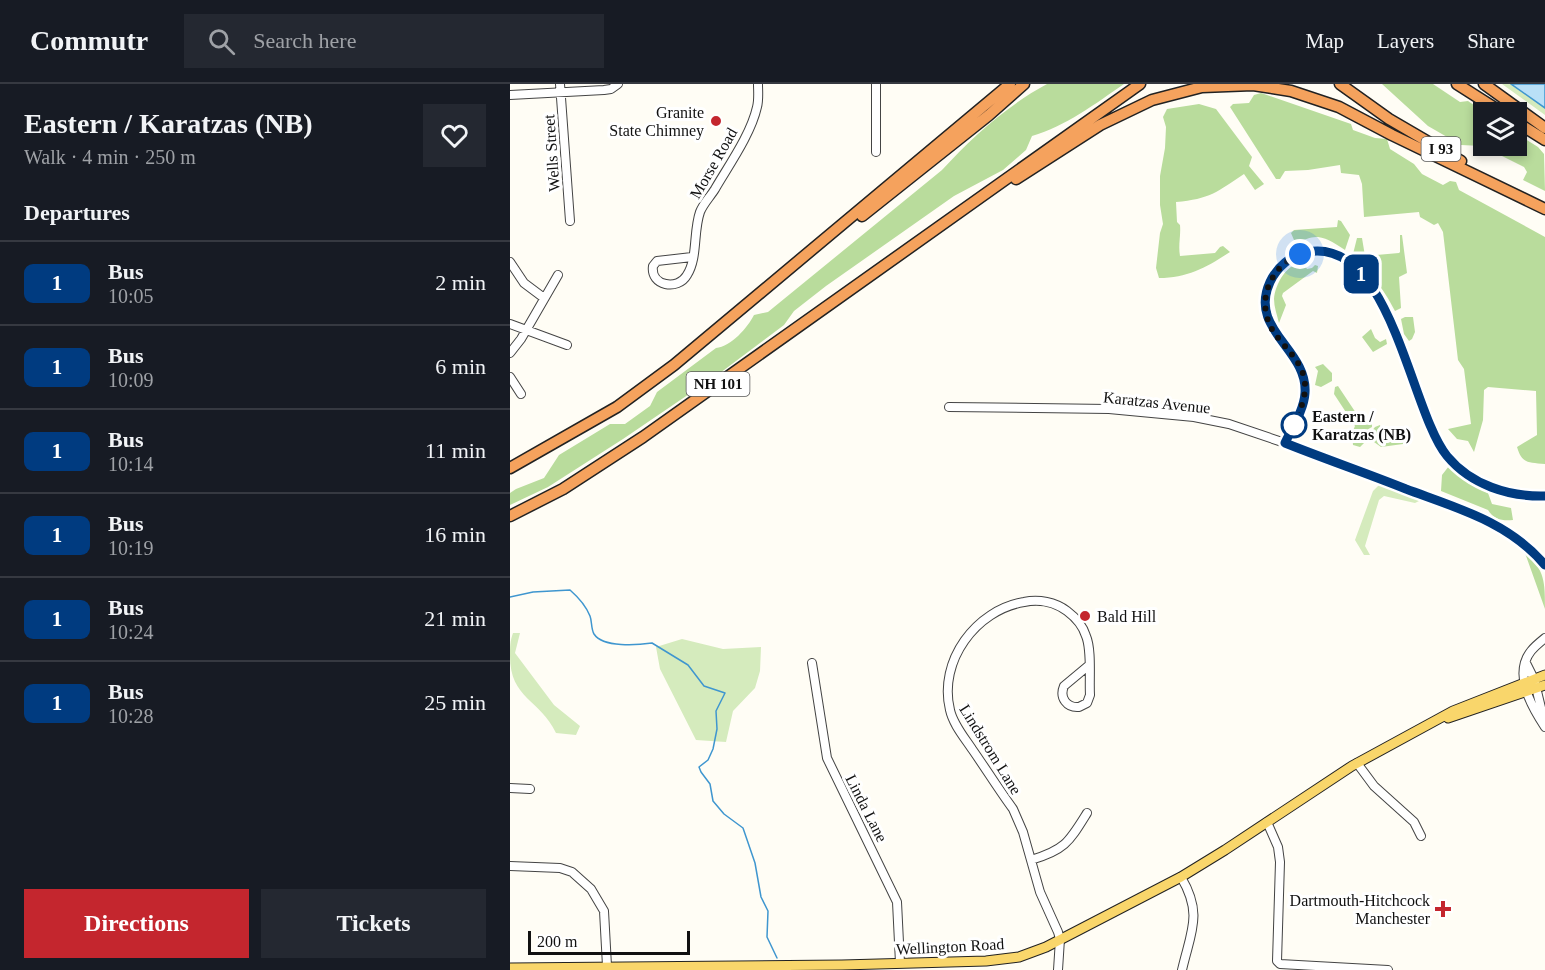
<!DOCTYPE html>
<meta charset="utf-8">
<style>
:root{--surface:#171b24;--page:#242831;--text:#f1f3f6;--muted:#9ea1a6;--line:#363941;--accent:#c4262e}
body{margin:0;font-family:"Times New Roman",serif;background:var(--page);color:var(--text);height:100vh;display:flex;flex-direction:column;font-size:22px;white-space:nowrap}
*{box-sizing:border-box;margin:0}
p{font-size:20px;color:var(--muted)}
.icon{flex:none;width:33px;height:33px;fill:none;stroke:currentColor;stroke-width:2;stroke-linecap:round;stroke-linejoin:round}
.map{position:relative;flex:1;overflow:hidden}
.sheet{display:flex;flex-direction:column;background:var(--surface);width:510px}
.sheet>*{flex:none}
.badge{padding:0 12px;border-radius:9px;font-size:21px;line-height:39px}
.fabs{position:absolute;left:963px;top:18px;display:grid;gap:12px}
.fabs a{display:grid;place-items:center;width:54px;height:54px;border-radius:0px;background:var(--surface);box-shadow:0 3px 9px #0003;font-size:30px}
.scale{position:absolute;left:18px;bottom:15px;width:162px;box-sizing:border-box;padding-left:6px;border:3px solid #111;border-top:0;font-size:16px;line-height:21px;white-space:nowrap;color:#111;-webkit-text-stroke:4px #fff;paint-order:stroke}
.you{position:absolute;width:30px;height:30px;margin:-15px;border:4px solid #fff;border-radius:50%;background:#1a73e8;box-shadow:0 0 0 9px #1a73e833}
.map>.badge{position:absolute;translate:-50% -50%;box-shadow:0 0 0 3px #fff}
h2{padding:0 24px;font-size:22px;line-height:54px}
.round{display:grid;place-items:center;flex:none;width:63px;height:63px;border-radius:0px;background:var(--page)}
.headline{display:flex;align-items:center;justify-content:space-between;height:102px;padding:0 24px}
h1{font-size:28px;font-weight:700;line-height:45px}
.primary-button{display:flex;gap:12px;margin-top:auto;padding:12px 24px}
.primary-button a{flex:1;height:69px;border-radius:0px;background:var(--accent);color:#fff;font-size:24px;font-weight:700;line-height:69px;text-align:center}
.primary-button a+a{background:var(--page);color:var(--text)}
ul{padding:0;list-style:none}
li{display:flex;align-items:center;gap:18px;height:84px;padding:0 24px;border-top:2px solid var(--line)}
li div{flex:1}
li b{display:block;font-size:22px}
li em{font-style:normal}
li .badge{min-width:66px;font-weight:700;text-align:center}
header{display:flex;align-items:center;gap:36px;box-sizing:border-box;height:84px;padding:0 30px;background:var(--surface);border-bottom:2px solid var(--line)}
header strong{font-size:28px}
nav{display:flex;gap:33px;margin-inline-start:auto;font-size:21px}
.search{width:420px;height:54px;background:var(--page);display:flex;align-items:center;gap:15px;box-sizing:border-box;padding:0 21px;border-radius:0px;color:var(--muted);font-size:22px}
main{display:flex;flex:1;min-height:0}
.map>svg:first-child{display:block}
</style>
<header>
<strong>Commutr</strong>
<div class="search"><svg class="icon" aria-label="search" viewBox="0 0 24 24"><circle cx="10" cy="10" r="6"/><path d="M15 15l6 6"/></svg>Search here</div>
<nav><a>Map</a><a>Layers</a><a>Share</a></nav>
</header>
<main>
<section class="sheet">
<div class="headline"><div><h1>Eastern / Karatzas (NB)</h1><p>Walk · 4 min · 250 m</p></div><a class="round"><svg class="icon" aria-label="heart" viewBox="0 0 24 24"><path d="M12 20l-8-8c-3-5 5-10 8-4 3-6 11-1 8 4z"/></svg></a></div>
<h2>Departures</h2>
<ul>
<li><span class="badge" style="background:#003b80;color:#fff">1</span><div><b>Bus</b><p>10:05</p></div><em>2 min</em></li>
<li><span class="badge" style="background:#003b80;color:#fff">1</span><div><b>Bus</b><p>10:09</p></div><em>6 min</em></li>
<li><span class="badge" style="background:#003b80;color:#fff">1</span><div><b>Bus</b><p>10:14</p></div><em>11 min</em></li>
<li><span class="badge" style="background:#003b80;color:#fff">1</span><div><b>Bus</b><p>10:19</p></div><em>16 min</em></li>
<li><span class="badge" style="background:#003b80;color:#fff">1</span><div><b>Bus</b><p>10:24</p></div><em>21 min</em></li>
<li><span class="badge" style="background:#003b80;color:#fff">1</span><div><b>Bus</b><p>10:28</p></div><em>25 min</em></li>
</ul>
<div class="primary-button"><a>Directions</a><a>Tickets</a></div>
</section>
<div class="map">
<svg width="1035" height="886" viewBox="0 0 1035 886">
<rect width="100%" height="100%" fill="#fffdf5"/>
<path fill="#d5ebbd" d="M992,0H1035V31Z
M870,400L908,414L909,417L905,419L874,412L869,416L855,462L860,471H854L845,456L863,407Z
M3,549H10L5,569L44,621L70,642L66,651L46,649C30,615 0,615 0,572C0,563 0,557 3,549Z
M172,555L213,565L251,563L250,587L245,604L223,627L216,658L186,656L150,585L146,563Z"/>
<path fill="#b9dc9c" d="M537,0H614C585,20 556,42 522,52L516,66L493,86L444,112L316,202L284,227L274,241L210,289L113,355L38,403L0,421V409L6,405L34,394L49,371L100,340H115L140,322L147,308L206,264C221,263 238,243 244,231L258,228L432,86C462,53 498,21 537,0Z
M872,0H923L950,18L958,17L974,28V62H1006L1007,50L1028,63L1034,70L1035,107L1013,96L1017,88L1014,83L972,62L951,61L918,42Z
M751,9L841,40L843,46L865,54L877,55L880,65L904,80L912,90L933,101L940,97L946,98L949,106L1035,153V380C1018,378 1012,380 1007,363L1027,351L1026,307L978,303L974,306L973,336L964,368L958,357L947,355L938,345L961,340L954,285L948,276L933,148L928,139L924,141L910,133L909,128L854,133L852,100L849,91L831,89L830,81L798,86L775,87L770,95H766L720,23L723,20L739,19L744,11Z
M689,20L706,25L742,73L739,82L754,100L745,106L734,90C707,108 700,115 666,118L667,138L670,141C671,152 668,161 670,172L705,169L710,163L713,162L720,168C697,183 678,194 649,194L646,184L650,149L653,140L650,121V92L655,64L656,43L653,33L657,25Z
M828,136L831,137L840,151L835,166C827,161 818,154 808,153C800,152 793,158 784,156L781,149L784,146L827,143Z
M890,151H892L897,189L889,193L891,224L885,227C872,202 863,192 842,174L847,154H852L855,172L889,169L890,168Z
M792,177L797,185L802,184L805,181L808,182L807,189L803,187L773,209L772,212L776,221L769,239C767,231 764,223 764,215C765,200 777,180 792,177Z
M895,233H903L905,248L902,255L899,257L894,250L891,235Z
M861,245L865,254L870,258L876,255L877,260L863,268L852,253Z
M813,280L822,289V297L811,303L805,301L808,287L805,283Z
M828,302L852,338L862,339V343L853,348L855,358L850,363L843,361L842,349L845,342L824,310L825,303Z
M870,341L872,352L876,358H882L890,354L894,356L893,360L871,363L864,358L861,348L865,343Z
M939,382L958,399L978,409L982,420L1001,424L1003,436C993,437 984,436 978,426L931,407L932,391Z
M1015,469C1035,486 1035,498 1035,525Z"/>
<path fill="#b9e0f7" stroke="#3f96cf" stroke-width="1.5" d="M1001,0H1035V24Z"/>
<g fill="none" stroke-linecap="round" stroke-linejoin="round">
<path stroke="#3f96cf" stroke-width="1.5" d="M0,513L23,508L60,506C68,513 76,522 80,532C82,537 81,545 84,550C93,564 128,561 142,559L178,581L194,602L215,609L206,627L207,645L203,665L198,676L189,683L191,688L200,700L203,717L214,730L233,744L245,779L251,813L258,827L257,853L267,874"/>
<defs>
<path id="minor" d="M50,0L60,137
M366,0V68
M0,11L94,6L101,5L108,0
M182,173L147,177L143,182C140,202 168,207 177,191C188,174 183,148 190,128C193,120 200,113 205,105C219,81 241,50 247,23C249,16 248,7 248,0
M0,178L14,199L34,214
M0,240L57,261
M0,269L11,255L48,191
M0,293L11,310
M439,323L599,325L684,333L719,340L775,359L970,432L1005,453L1035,481
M775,359C782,344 794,326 795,309C797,265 738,246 760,198C767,183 781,171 798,168C881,153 900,327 937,372C961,401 999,413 1035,412
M1035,554C1030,558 1025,562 1021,567C1003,590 1021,622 1035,643
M302,579L317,674L387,818L390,879
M1016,579L1024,595L1035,640
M847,679L864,702L904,738L911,752
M0,704L20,705
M757,738L768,763L770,778L767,877L770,880L878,886
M521,776C555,766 559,758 577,729
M0,782L50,784L62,788L81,805L94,827L97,882
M671,793C693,830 681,847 672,886
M548,886L550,855L548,848L530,808L513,748L503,725C489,706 476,685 462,665C454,653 443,640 440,626C428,577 466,526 514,518C529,515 545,518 557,527C565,533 573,542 576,552C582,566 579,595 580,611L577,619L569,623C557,624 549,614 554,602L578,582"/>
<path id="major" d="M938,634L1035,601
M0,884L332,881L476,877L509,873L536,863L671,793L715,766L842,682L943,627L1035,591"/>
<path id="highway" d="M830,0L879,35L951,77
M947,0L991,28
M974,0L1035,44
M1006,38L1035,56
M506,95L590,41L642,16L692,3L743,1L781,7L829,23L882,51L1035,125
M352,132L479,31L514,0
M0,384L107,323L164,281L500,0
M0,432L53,405L133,353L630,0"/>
</defs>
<use href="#minor" stroke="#444" stroke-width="10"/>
<use href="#major" stroke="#222" stroke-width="11"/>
<use href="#highway" stroke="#222" stroke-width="13"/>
<use href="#minor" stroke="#fff" stroke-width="8"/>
<use href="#major" stroke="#f9d66b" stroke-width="9"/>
<use href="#highway" stroke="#f5a25d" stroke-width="10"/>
</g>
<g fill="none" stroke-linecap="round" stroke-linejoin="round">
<defs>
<path id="line" d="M1035,412C999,413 961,401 937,372C900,327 881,152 797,168C781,171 767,183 760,198C738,246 798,265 795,309C794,326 782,344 775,359C815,375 856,389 896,405C947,424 999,438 1035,481"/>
</defs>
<use href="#line" stroke="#fff" stroke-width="14"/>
<use href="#line" stroke="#003b80" stroke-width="9"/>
<path stroke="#111" stroke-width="6" stroke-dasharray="0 10.8" d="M784,341C790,326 798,311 794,293C789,274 773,262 763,247C745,217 760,183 790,170"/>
</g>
<g fill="#c4262e" stroke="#fff" stroke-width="2">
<circle cx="206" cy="37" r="6"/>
<circle cx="575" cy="532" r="6"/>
<path d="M930 816h6v6h6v6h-6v6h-6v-6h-6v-6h6z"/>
</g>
<circle fill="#fff" stroke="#003b80" stroke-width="3" cx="784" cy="341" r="12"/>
<g text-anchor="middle" stroke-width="6" stroke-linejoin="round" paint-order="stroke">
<g fill="#fff" stroke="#585858" stroke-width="1.5">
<rect x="911.5" y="53" width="39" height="24" rx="4.5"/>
<rect x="176.5" y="288" width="63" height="24" rx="4.5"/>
</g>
<g font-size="15" font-weight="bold" fill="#111">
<text x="931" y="70">I 93</text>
<text x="208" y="305">NH 101</text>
</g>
<g font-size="16" fill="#111" stroke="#fff" text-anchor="end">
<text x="194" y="34">Granite<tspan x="194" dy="18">State Chimney</tspan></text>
<text x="587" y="538" text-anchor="start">Bald Hill</text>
<text x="920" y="822">Dartmouth-Hitchcock<tspan x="920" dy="18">Manchester</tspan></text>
</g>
<g font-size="16" fill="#111" stroke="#fff">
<text transform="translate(41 69) rotate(-94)" y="6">Wells Street</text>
<text transform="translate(203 79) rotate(-60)" y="6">Morse Road</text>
<text transform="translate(647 318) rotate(6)" y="6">Karatzas Avenue</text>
<text transform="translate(481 665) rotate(58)" y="6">Lindstrom Lane</text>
<text transform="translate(357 724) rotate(63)" y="6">Linda Lane</text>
<text transform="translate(440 862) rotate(-3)" y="6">Wellington Road</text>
</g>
<g font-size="16" font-weight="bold" fill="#111" stroke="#fff" text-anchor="start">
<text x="802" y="338">Eastern /<tspan x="802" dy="18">Karatzas (NB)</tspan></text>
</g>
</g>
</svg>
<div class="fabs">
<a><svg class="icon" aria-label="layers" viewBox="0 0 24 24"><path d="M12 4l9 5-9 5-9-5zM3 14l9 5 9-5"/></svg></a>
</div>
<div class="scale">200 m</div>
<div class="you" style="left:790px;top:170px"></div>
<b class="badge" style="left:851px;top:190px;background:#003b80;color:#fff">1</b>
</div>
</main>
